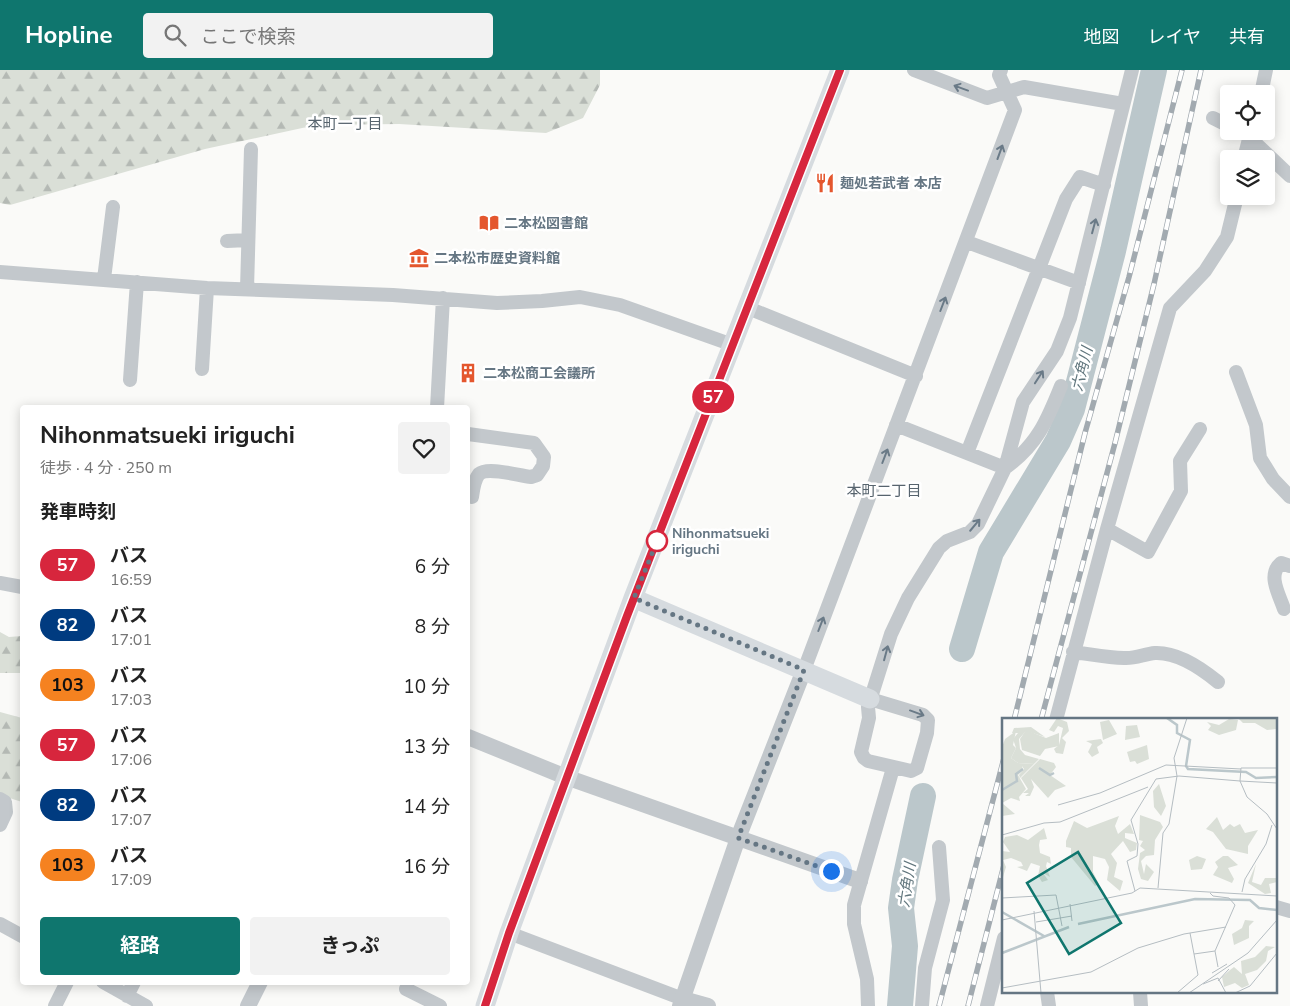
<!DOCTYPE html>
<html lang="ja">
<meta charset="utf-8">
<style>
:root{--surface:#fff;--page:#f2f2f2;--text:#222;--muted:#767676;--accent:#0f766e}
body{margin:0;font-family:"Nunito Sans","Noto Sans JP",sans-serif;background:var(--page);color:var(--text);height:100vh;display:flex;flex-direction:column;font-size:19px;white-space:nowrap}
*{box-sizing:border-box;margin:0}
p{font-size:16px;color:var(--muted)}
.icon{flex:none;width:28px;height:28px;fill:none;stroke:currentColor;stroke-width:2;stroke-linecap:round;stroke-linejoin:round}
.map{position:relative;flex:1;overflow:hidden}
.sheet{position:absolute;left:20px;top:335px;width:450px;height:580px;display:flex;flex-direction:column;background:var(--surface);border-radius:5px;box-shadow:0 2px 12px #0003}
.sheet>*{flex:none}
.badge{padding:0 10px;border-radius:16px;font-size:18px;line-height:32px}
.tools{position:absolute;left:1220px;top:15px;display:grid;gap:10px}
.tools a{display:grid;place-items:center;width:55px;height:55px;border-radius:5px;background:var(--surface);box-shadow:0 2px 12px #0003;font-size:25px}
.you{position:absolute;width:25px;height:25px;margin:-12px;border:4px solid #fff;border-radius:50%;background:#1a73e8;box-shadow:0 0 0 8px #1a73e833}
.map>.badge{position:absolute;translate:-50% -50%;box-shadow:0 0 0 2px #fff}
h2{padding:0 20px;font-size:19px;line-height:45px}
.round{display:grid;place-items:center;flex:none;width:52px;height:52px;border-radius:5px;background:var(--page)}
.summary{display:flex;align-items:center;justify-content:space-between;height:85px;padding:0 20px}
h1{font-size:24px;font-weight:700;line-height:38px}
.primary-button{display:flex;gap:10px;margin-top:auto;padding:10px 20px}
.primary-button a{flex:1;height:58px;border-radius:5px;background:var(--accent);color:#fff;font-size:20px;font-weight:700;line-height:58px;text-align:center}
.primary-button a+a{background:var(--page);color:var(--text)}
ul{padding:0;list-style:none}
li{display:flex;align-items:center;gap:15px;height:60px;padding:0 20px}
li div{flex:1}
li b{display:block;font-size:19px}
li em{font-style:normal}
li .badge{min-width:55px;font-weight:700;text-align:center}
header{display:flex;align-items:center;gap:30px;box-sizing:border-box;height:70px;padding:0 25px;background:var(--accent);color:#fff}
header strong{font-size:24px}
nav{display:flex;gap:28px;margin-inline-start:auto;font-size:18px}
.search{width:350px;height:45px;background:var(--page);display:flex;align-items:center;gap:12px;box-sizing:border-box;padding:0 18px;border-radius:5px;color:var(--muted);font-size:19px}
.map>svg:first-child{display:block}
</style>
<header>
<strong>Hopline</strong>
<div class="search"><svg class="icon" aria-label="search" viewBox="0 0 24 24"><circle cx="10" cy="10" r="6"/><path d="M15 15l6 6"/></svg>ここで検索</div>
<nav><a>地図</a><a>レイヤ</a><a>共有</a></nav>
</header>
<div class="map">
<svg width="1290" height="936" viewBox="0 0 1290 936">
<defs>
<pattern id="forest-firs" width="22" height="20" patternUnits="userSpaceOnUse" patternTransform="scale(1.25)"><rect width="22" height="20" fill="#dadfd7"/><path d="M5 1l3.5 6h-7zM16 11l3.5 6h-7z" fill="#b4b9b4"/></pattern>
</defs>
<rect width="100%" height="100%" fill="#fafaf8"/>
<path fill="url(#forest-firs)" d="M0,0H600V15L583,48L546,63L399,54L316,55L205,79L10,135L0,133Z
M0,562L9,567L22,566V603H0Z
M0,642L22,648V732L0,725Z"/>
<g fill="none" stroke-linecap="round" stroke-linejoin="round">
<path stroke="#bbc7cb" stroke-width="26" d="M962,579L991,482L1058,371L1072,339L1113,181L1154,0
M900,936L905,876L901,838L905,810L923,726"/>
<path stroke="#c3c8cc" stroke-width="14" d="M914,0L987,28L1024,17L1123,34
M1261,24L1266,0
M1213,48L1229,56
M1239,61L1249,67L1290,106
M1244,89L1251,61
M227,171L248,170
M967,172L1079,213
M0,202L207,218L393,225L497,233L542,231L580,227L620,235L733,275
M104,209L113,137
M247,219L251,79
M748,238L916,306
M202,299L207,218
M1236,302L1256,355L1260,388L1273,409L1290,427
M130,310L137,212
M437,338L443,228
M896,355L1005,398C1037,375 1047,351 1061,316
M468,364L534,373L544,387L543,396L537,405L531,407C519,406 488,396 479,404C474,410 473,420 472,427
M967,383L1066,129L1080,107L1104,115
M1107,459L1148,482L1181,421L1180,391L1200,359
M0,513L22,517
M1284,539C1279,524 1267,505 1281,493L1290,496
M1073,582C1090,584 1107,588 1124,588C1135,589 1144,584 1155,583C1178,582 1201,598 1218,612
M804,600L1015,40L999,5L1001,0
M870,629L923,645L928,650L927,663L917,698L911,701L868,691L864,688L861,682L869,648L868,637L891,564L908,528L939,478L947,471L970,462L978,454L1005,398L1023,332L1057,281L1070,248L1132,0
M1056,650L1107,459L1170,238L1205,201L1227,167L1237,126
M0,729L5,732L6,742L0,755
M1276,837L1290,841
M0,854L22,866
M509,863L683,929
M103,912L146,936
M406,919L440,936
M1047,922L1049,936
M1140,922L1141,936
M127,926L134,912
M55,936L67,912
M868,936L867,909L854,854V835L893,698
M922,936L925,898L943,830L939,777
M987,936L1004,868"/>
<path stroke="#c3c8cc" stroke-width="16" d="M468,667L566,707L860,811
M683,929L708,936
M248,936L260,912
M680,936L738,768L804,600"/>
<path stroke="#d6dbdf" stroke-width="19" d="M633,528L870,629
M485,936L509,863L633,528L840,0"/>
<defs>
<path id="rail" d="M1014,650L1085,363L1129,207L1182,0
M1041,650L1115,373L1154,214L1201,0
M939,936L1004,688
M968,936L1004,795"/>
</defs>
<use href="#rail" stroke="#a2aab0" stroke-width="5.5"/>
<use href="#rail" stroke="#fff" stroke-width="4" stroke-dasharray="11" stroke-linecap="butt"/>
</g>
<defs><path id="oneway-shaft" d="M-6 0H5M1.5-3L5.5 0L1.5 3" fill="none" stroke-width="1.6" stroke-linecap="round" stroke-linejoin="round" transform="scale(1.25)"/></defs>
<g stroke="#6a7a87">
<use href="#oneway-shaft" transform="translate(961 18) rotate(-160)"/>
<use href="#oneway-shaft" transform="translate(1000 82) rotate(-70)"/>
<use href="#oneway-shaft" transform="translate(1094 156) rotate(-75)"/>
<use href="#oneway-shaft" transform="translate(943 234) rotate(-69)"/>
<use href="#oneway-shaft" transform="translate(1039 307) rotate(-57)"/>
<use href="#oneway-shaft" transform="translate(885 386) rotate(-69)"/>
<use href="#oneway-shaft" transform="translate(975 455) rotate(-50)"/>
<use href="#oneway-shaft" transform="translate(821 554) rotate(-69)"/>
<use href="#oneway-shaft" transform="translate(886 583) rotate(-75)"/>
<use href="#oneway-shaft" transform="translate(917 643) rotate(20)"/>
</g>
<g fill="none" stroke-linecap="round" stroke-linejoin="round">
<defs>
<path id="line" d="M485,936L509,863L627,546L840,0"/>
</defs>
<use href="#line" stroke="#fff" stroke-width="11"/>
<use href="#line" stroke="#d7263d" stroke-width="8"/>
<path stroke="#657683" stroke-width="5" stroke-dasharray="0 9" d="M657,471L658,469L634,528L804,600L738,768L831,801"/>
</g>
<defs>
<symbol id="restaurant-bare" viewBox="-9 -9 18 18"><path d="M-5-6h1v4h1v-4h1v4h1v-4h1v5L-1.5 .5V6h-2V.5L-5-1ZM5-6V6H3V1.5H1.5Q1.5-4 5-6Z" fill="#e4572e" stroke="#fff" stroke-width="2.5" paint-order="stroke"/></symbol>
<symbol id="library-bare" viewBox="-9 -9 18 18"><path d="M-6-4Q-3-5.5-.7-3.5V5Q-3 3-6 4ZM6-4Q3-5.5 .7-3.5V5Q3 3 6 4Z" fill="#e4572e" stroke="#fff" stroke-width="2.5" paint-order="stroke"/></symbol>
<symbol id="museum-bare" viewBox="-9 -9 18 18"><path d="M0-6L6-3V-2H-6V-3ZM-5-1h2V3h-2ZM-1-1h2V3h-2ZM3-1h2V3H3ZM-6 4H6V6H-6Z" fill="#e4572e" stroke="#fff" stroke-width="2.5" paint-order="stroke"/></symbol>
<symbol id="building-bare" viewBox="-9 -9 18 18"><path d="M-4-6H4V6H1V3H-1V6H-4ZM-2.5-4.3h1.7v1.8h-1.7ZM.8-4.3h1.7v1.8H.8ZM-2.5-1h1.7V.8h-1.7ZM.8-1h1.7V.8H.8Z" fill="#e4572e" stroke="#fff" stroke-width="2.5" paint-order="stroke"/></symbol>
</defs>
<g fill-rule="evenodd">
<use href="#restaurant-bare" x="811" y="99" width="28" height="28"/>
<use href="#library-bare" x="475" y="139" width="28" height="28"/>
<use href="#museum-bare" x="405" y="174" width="28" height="28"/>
<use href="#building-bare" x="454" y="289" width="28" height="28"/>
</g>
<circle fill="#fff" stroke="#d7263d" stroke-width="2.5" cx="657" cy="471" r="10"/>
<g text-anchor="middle" stroke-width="5" stroke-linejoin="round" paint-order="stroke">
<g font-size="14" font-weight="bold" fill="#657683" stroke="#fff" text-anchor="start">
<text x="840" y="118">麺処若武者 本店</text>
<text x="504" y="158">二本松図書館</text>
<text x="434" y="193">二本松市歴史資料館</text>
<text x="483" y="308">二本松商工会議所</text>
</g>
<g font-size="14" font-weight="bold" fill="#657683" stroke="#fff" text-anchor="start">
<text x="672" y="468">Nihonmatsueki<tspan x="672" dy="16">iriguchi</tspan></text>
</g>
<g font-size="15" fill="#57646e" stroke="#fff">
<text x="345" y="59">本町一丁目</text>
<text x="884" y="426">本町二丁目</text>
</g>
<g font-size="15" font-style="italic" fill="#60757c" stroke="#fff">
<text transform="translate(1082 299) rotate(-76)" y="5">六角川</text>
<text transform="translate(907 815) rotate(-81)" y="5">六角川</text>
</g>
</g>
<g transform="translate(1002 648)">
<rect width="275" height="275" fill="#fafaf8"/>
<path d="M135,7L138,19L123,22L124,8ZM24,12L44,20L57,15V28L43,31L38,38L20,32L18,21ZM145,27L147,41L135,46L133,43L128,44L125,34ZM195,138L204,141L200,151L189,152L187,142Z" fill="#dadfd7"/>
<path d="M55,0L65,4L67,13L60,20L64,24L61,36L54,35L52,31L57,27L61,10L56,8L52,14L47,12ZM236,0H275L274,11L265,12L253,5H241ZM227,1L236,2L234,12L217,17L206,12L209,8L205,4L217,7ZM14,13L11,27L14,30L9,40L16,45L32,46L18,60L17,57L22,51L20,48L21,52L16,57L24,71L17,79L18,83L9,80L0,85L13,96L0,98V29L3,21ZM99,21L101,25L95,29L97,35L90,39L86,34L90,26L84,23ZM38,41L52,45L54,49L48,57L64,68L53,72L46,80L29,61L32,69L28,78H23L27,75H21L26,71L19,60ZM157,66L164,88L159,98L152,89L151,73ZM138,97L158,104L161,109L153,122L152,137L144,138L139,143L142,156L144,146L152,154L146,163L139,161L136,151L138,135L143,132L138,128L141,123L137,122ZM117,98L113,108L116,116L128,106L132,116L123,115V120L135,125L134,132L128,134L121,123L109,136L115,145L112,159L121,163L118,173L105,162L107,149L103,141L91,138V154L97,166L93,168L69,139V130L64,129V123L72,103L85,110ZM215,99L221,112L228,106L232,109L238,106L243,115L256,112L246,128V136L224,131L211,114L204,111ZM42,110L45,121L38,122L37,127L38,135L48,139L49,146L45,144L44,148L48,159L41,155L46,162L40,164L36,158L38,148L29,145L25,153L15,149L21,148L19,144L9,140L1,142L4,149L1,159L0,133L8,134L1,124L3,119L15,117L26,122ZM221,138H226L236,147L226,150L232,161L230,165L211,157L216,149L213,144ZM254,146L250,164L259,167L263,160H275V164L267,166L269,175L263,176L246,165ZM243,202L252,203L247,208V220L232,227L230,216L240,210ZM264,228L273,229L266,233L264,243L255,252L243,256L247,267L240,270L233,265L222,269L220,259L228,252L232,249L240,256L239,243L253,239Z" fill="#dadfd7"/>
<path d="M107,2L115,16L101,22L98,4ZM29,9L43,19L24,13L17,21L18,31L23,37L37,41L32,46L16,45L9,40L14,30L11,21L16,15H10L12,10Z" fill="#dadfd7"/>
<path fill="none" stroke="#bbc7cb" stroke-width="2.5" d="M165,0L175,7V15L188,22L184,48L186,51L244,54L254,60L275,59M37,50L48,57L52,55M0,72L15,63L14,56L21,51M0,194L42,218M76,206L193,181L248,182L257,190L275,192M0,235L67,209"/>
<path fill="none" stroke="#b5bdc2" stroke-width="1" d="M175,58L172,40L185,0M275,65L238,63L245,79L265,96L275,111M56,87L98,75L164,47L239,51M0,117L42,105L58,104L146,69M156,170L161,115L167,106L175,58M133,173L125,143L135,138L136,126L129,102L154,61L177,58L238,63L239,50H275M240,174L243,161L264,126L270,107M208,175L211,178L227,180L233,187L213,233L216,249M0,180L54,177L60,208M68,186L70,203M32,193L39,275M0,202L130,175L138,170L275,178M34,204L70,198M192,236L213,233M210,255L225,246M216,260L224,275M216,263L227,251M201,266L216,260M0,270L89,254L136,230L182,216L224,209M175,275L196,257L188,215M187,275L246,235L275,202M233,275L248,268L275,235"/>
<path fill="#0f766e" fill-opacity="0.15" stroke="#0f766e" stroke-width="2.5" d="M76,134L119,205L67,236L25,165Z"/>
<rect width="275" height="275" fill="none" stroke="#657683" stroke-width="2.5"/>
</g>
</svg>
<div class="tools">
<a><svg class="icon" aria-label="locate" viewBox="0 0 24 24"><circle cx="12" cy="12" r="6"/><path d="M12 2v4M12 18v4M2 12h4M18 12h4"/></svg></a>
<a><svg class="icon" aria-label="layers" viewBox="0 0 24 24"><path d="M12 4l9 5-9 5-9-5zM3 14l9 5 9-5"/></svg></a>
</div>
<div class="you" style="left:831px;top:801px"></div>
<b class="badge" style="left:713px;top:327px;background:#d7263d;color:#fff">57</b>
<section class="sheet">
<div class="summary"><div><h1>Nihonmatsueki iriguchi</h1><p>徒歩 · 4 分 · 250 m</p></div><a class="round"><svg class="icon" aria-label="heart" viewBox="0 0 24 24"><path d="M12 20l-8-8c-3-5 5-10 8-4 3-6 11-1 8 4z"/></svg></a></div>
<h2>発車時刻</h2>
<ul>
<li><span class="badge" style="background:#d7263d;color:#fff">57</span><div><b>バス</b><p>16:59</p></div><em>6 分</em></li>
<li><span class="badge" style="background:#003b80;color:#fff">82</span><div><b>バス</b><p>17:01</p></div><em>8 分</em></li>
<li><span class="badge" style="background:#f58220;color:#111">103</span><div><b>バス</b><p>17:03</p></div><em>10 分</em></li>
<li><span class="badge" style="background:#d7263d;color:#fff">57</span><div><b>バス</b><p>17:06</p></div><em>13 分</em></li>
<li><span class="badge" style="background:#003b80;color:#fff">82</span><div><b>バス</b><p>17:07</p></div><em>14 分</em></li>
<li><span class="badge" style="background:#f58220;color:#111">103</span><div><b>バス</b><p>17:09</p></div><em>16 分</em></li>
</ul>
<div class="primary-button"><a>経路</a><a>きっぷ</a></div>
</section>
</div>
